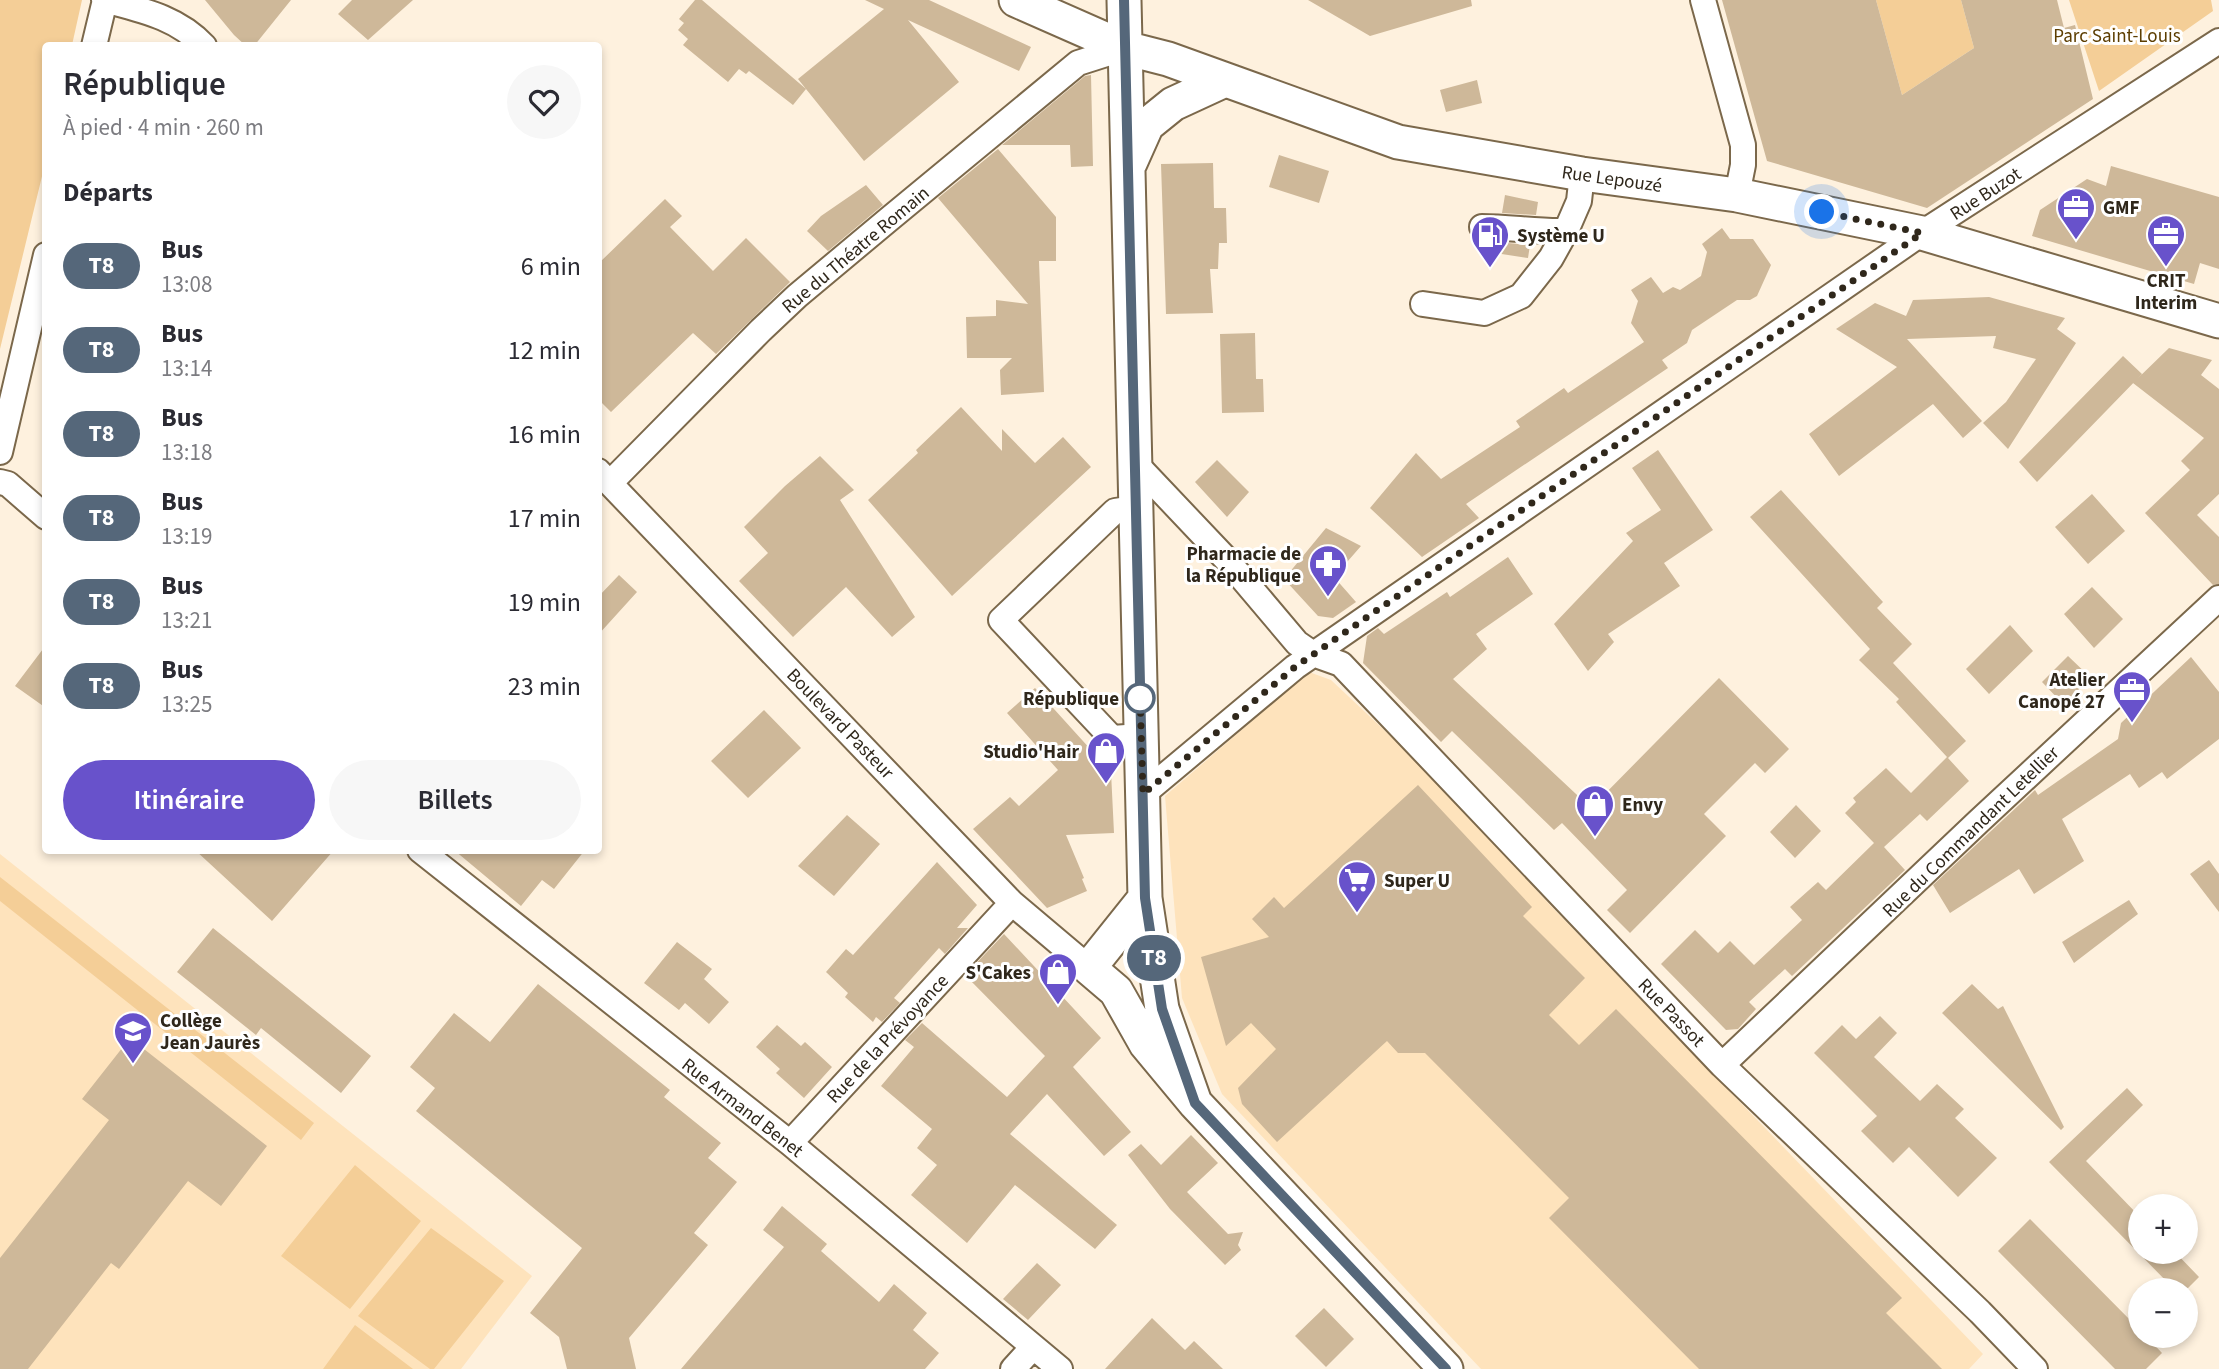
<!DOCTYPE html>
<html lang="fr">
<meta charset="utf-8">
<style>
:root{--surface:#fff;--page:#f7f7f7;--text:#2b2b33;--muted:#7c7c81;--accent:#6852cb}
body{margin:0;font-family:"Source Sans 3",sans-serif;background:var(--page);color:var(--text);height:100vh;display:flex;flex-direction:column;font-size:26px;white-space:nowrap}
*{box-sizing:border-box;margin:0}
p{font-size:23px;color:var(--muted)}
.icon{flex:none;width:38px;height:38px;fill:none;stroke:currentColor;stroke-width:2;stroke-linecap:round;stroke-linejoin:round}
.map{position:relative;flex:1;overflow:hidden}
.drawer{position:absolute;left:42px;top:42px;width:560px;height:812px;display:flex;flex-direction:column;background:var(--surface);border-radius:7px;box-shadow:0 4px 10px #0003}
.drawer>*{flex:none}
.badge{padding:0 14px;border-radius:23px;font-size:24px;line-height:46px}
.buttons{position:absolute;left:2128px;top:1194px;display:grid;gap:14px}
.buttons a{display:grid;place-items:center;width:70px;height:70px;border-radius:50%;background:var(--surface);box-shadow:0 4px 10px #0003;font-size:35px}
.you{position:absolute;width:35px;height:35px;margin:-18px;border:5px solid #fff;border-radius:50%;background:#1a73e8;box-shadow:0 0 0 10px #1a73e833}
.map>.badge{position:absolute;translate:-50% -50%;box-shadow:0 0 0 4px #fff}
h2{padding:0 21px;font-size:26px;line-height:63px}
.round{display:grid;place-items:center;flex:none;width:74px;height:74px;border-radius:37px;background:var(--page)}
.summary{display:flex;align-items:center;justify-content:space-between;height:119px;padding:0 21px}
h1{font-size:33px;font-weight:600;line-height:52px}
.button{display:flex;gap:14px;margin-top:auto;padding:14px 21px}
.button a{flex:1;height:80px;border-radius:42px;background:var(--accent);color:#fff;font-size:28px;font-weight:600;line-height:80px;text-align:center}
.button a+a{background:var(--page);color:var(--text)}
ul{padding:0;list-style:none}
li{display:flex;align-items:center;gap:21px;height:84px;padding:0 21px}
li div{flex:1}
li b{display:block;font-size:26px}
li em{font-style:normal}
li .badge{min-width:77px;font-weight:700;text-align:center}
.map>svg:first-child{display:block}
</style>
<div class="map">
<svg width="2219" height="1369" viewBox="0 0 2219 1369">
<rect width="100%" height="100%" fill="#fef1de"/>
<path fill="#fee3bc" d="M1309,672L1331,680L1416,760L1550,905L1983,1354L1969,1369H1481L1222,1094L1182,998L1165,796Z
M0,854L532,1276L461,1369H0Z"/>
<path fill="#f4ce97" d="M0,0H82L72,45L46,46L45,164L0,349Z
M1876,0H1961L1974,48L1902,95Z
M2069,0H2211L2213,11L2099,91Z
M0,877L314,1123L301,1140L0,901Z
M355,1165L421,1221L350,1309L281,1256Z
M431,1228L504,1281L434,1369H430L358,1316Z
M355,1325L413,1369H323Z"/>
<path fill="#ceb899" d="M205,0H291L254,46H246L234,35Z
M352,0H413L368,40L338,14Z
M695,0H702L806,89L798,79L884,9L865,0H929L1031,47L1019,71L908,20L959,82L864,161L806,89L793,105L749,71L746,74L739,69L728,82L683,45L688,39L678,30L684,23L679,19Z
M1308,0H1471L1472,6L1370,36Z
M1722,0H1876L1902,95L1974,48L1961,0H2057L2064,28L2075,25L2093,99L1927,208L1767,161Z
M1091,75L1093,166L1071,167L1070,145H1002L1085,76Z
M1477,80L1482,103L1446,112L1440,90Z
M998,149L1056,217V261H1039L1044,392L1001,395L1000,370L1012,358H967L966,317L996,316V300L1028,304L938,198Z
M1279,155L1329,171L1319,203L1269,187Z
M1213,163L1214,208H1226L1227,243H1219L1218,269H1210L1213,313L1166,314L1161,164Z
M2111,166L2219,197V269L2200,263L2194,284L2032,236L2040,210L2087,179L2106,186Z
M866,185L883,205L828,251L807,231L821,216Z
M1505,195L1538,202L1536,215L1502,213Z
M665,199L682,216L670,227L713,271L746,238L790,282L716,354L693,333L611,412L598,399V264Z
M1722,228L1730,239H1753L1771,265L1757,296L1750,300H1737L1692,330L1687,343L1662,360L1668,368L1466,504L1479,518L1422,557L1370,508L1416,453L1441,479L1520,427L1516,421L1564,388L1568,393L1644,342L1631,323L1638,301L1631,290L1651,277L1663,293L1673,287L1680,290L1701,276L1707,252L1702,244Z
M1497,242L1530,245L1528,258L1495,253Z
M1989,297L2065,318L2057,329L2076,343L2008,449L1983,423L2006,402L2036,359L1993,348L1996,336L1907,339L1982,421L1963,438L1933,404L1839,476L1809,434L1897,367L1836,329L1875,303L1906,316L1913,300Z
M1255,333L1256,379H1263L1264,412L1222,413L1220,334Z
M2169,348L2212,360L2201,375L2219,389V494L2197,515L2219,537V584L2213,585L2145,513L2190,470L2181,461L2204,438L2133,383Z
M2123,356L2142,374L2037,482L2019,462Z
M961,407L1002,451V429L1035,463L1063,437L1091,467L952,596L868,500L918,453L916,450Z
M1658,450L1713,530L1664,563L1680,586L1608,634L1614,642L1588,671L1554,624L1633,541L1626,533L1661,510L1632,468Z
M820,456L854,490L840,500L915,617L892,637L846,587L793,637L739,581L768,553L744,527L785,486Z
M1217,460L1249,492L1227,517L1195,482Z
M1781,490L1883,602L1877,608L1912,644L1893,663L1966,741L1948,758L1969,781L1927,821L1920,814L1884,847L1905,870L1792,976L1785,969L1749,1002L1756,1009L1738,1029L1726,1030L1661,964L1695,930L1718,953L1730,941L1754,965L1802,920L1790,907L1818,882L1826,890L1874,843L1845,813L1856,802L1853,798L1886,768L1911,793L1947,757L1896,702L1899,699L1859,660L1870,649L1750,517Z
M2092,494L2125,531L2088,564L2055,527Z
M1326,528L1361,546L1334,577L1356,602L1333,618L1318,616L1284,579Z
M1508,557L1533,594L1476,634L1487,649L1453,679L1591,808L1719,678L1789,749L1765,773L1755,763L1704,814L1726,836L1630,933L1607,910L1627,890L1562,823L1554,830L1452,731L1441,742L1363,663L1367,636L1378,628L1384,634L1447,592L1450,597Z
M619,575L637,592L598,635V597Z
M2092,587L2123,619L2094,648L2064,614Z
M2010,625L2033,651L1989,694L1966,669Z
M46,645V708L15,686Z
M2068,656L2091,678L2063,704L2042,682Z
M2191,657L2219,692V739L2167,779L2162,772L2139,788L2130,774L2062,819L2084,861L2034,894L2019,869L1950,913L1933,885L2035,790L2038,795L2118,739L2121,723Z
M1035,688L1111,772L1114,833L1066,835L1084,878L1082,879L1087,891L1047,908L973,829L1010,797L1019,806L1058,770L1007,713Z
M764,710L801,748L748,798L711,761Z
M1418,785L1532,907L1523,916L1585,978L1549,1015L1579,1045L1616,1009L1902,1298L1886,1313L1942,1369H1699L1549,1218L1569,1198L1425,1053H1398L1387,1041L1277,1142L1242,1104L1238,1088L1276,1049L1251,1023L1226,1046L1201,957L1269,937L1252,919L1274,897L1284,908Z
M1796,805L1821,831L1795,858L1770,832Z
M847,815L880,844L834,896L798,866Z
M195,850H334L272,921Z
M454,850H585L554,889L542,880L521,906Z
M2209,860L2219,874V912L2190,874Z
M937,862L977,905L957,928H968L945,954L939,948L894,998L900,1003L882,1022L876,1017L873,1022L845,997L848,993L826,972L846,949L853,955Z
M2129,900L2138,914L2074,963L2062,942Z
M213,928L371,1056L341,1093L261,1028L256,1035L177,972Z
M1004,934L1101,1038L1073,1067L1131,1132L1104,1156L1047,1094L1010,1134L1117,1225L1095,1249L1015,1185L967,1243L911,1195L937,1165L917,1148L932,1129L881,1086L914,1047L905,1040L922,1023L1007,1097L1045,1056L965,975Z
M677,942L712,969L704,979L729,1002L709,1024L685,1003L679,1010L644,983Z
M538,984L670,1090L664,1097L721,1143L708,1158L737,1182L694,1233L708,1245L629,1338L636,1369H567L559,1337L530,1313L582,1248L416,1111L435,1088L410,1067L454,1013L490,1042Z
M1972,984L1998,1009L2003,1006L2064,1127L2061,1130L1942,1013Z
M1880,1016L1897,1033L1874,1057L1920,1101L1937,1084L1964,1109L1955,1118L1997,1158L1958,1197L1909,1147L1893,1163L1861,1131L1877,1116L1814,1053L1842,1025L1856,1039Z
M777,1025L801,1046L805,1042L832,1067L804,1098L776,1073L780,1069L756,1047Z
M130,1038L267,1146L221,1206L188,1181L119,1269L111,1263L28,1369H0V1258L109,1120L82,1099Z
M2127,1088L2143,1105L2086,1161L2140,1217V1251H2174L2199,1277L2186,1290H2175L2049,1162Z
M1191,1135L1218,1163L1187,1192L1228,1234L1243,1232L1238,1245L1241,1250L1225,1265L1170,1209L1128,1155L1141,1144L1161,1165Z
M782,1206L827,1244L821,1251L879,1302L894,1284L927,1313L913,1330L939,1353L925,1369H681L784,1247L763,1230Z
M2030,1219L2140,1330V1335H2145L2162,1353L2146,1369H2115L1998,1251Z
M1037,1263L1061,1285L1028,1320L1003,1299Z
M1324,1308L1354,1339L1326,1367L1295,1336Z
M1152,1318L1185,1350L1194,1341L1223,1369H1105Z"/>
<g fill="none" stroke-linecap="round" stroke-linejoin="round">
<defs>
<path id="street" d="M104,0C141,10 177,17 204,46
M1703,0L1743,145V165L1737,195
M94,46L105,0
M1482,227C1510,227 1537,232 1566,231L1579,201L1582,174
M1423,304L1484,313L1521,296L1551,258L1566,231
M0,452L46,255
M1135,463L1226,559L1297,643L1313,654L1341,664L1722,1065L1980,1312L2035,1369
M598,471L1012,903L1089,968
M0,482L8,484L46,517
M610,483L761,330L797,296L888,220L1078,63L1125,48
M1136,508L1115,511L1001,620L1112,738L1141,736
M1143,794L1295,667L1922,233L2219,41
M420,850L790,1143L1060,1369
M1722,1065L1978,822L2219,598
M790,1143L1012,903
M1013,1369L1033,1347"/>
<path id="secondary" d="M1016,0L1125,48L1168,59L1398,142L1582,174L1737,195L1922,233L2219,321
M1124,0L1145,898L1162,1009L1195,1103
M1130,163L1147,125L1173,104L1225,80
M1145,898L1089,968L1116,991L1146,1044L1195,1103L1446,1369"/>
</defs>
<use href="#street" stroke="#7b684b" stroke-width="28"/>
<use href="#secondary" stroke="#7b684b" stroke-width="37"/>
<use href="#street" stroke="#fff" stroke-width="24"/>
<use href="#secondary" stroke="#fff" stroke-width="33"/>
</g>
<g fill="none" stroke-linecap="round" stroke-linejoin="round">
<defs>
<path id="line" d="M1124,0L1145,898L1162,1009L1195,1103L1446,1369"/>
</defs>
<use href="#line" stroke="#fff" stroke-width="16"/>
<use href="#line" stroke="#55677a" stroke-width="10"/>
<path stroke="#2f271b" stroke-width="7" stroke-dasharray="0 12.6" d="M1140,698V693L1143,794L1295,667L1922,233L1822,212"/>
</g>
<defs>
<symbol id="office-pin" viewBox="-11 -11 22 30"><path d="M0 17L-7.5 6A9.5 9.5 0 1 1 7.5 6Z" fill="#6852cb" stroke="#fff"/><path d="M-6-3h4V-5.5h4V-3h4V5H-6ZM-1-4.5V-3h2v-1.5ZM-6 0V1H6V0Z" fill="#fff"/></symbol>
<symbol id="fuel-pin" viewBox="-11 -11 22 30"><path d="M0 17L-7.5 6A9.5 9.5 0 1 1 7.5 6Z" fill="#6852cb" stroke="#fff"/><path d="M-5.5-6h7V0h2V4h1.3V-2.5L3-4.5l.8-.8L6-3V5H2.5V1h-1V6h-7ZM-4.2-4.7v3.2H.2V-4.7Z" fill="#fff"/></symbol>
<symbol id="pharmacy-pin" viewBox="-11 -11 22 30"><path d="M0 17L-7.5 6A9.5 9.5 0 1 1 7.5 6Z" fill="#6852cb" stroke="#fff"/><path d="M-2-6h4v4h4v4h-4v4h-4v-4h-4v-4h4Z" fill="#fff"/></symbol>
<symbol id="shop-pin" viewBox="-11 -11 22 30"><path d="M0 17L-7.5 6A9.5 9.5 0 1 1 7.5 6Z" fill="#6852cb" stroke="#fff"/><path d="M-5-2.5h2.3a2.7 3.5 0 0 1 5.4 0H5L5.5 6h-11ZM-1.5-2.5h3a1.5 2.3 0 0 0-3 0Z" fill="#fff"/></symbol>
<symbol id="supermarket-pin" viewBox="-11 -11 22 30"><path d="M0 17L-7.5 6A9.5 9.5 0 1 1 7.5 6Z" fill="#6852cb" stroke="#fff"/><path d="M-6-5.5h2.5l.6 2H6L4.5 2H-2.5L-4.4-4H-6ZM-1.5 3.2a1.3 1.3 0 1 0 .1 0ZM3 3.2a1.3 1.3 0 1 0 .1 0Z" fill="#fff"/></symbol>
<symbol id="school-pin" viewBox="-11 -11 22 30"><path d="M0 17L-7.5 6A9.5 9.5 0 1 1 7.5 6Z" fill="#6852cb" stroke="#fff"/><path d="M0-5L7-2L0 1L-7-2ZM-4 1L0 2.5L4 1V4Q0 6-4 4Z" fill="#fff"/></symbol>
</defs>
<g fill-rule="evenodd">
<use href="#office-pin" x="2054" y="185" width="44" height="60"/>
<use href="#office-pin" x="2144" y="212" width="44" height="60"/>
<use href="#fuel-pin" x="1468" y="213" width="44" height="60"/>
<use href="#pharmacy-pin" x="1306" y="542" width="44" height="60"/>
<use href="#office-pin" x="2110" y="668" width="44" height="60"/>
<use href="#shop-pin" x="1084" y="729" width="44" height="60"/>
<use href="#shop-pin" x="1573" y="782" width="44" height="60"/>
<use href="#supermarket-pin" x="1335" y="858" width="44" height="60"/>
<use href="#shop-pin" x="1036" y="950" width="44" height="60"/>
<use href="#school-pin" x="111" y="1009" width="44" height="60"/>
</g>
<circle fill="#fff" stroke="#55677a" stroke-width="3.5" cx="1140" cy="698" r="14"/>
<g text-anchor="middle" stroke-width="6" stroke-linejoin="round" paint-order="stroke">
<g font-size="19" fill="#5c3d01" stroke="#fff">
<text x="2117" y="42">Parc Saint-Louis</text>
</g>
<g font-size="19" fill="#2f271b" stroke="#fff">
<text transform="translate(1612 178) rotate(8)" y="7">Rue Lepouzé</text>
<text transform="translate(1985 193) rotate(-33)" y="7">Rue Buzot</text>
<text transform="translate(855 249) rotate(-40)" y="7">Rue du Théatre Romain</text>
<text transform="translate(841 723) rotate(46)" y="7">Boulevard Pasteur</text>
<text transform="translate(1970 831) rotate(-44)" y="7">Rue du Commandant Letellier</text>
<text transform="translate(1672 1012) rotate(46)" y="7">Rue Passot</text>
<text transform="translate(887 1038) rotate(-47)" y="7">Rue de la Prévoyance</text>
<text transform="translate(743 1107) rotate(38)" y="7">Rue Armand Benet</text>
</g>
<g font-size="19" font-weight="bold" fill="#2f271b" stroke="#fff" text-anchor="start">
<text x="2103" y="214">GMF</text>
<text x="1517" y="242">Système U</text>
<text x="2166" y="287" text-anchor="middle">CRIT<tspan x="2166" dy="22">Interim</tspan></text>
<text x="1301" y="560" text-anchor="end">Pharmacie de<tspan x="1301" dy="22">la République</tspan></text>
<text x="2105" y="686" text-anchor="end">Atelier<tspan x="2105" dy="22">Canopé 27</tspan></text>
<text x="1079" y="758" text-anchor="end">Studio'Hair</text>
<text x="1622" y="811">Envy</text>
<text x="1384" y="887">Super U</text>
<text x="1031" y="979" text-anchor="end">S'Cakes</text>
<text x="160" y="1027">Collège<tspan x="160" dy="22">Jean Jaurès</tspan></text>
</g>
<g font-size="19" font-weight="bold" fill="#2f271b" stroke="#fff" text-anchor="end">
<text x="1119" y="705">République</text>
</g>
</g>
</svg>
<div class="buttons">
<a>+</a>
<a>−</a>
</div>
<div class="you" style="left:1822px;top:212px"></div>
<b class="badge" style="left:1154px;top:958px;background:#55677a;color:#fff">T8</b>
<section class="drawer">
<div class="summary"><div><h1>République</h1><p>À pied · 4 min · 260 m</p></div><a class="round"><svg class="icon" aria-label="heart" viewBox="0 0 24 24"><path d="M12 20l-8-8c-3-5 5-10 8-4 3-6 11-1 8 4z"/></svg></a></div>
<h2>Départs</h2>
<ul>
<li><span class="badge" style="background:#55677a;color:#fff">T8</span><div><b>Bus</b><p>13:08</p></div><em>6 min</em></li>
<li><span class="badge" style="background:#55677a;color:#fff">T8</span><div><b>Bus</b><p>13:14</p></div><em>12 min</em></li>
<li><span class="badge" style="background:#55677a;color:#fff">T8</span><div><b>Bus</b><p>13:18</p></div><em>16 min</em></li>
<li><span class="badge" style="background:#55677a;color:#fff">T8</span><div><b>Bus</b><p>13:19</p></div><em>17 min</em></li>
<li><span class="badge" style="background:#55677a;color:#fff">T8</span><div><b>Bus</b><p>13:21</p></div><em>19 min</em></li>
<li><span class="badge" style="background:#55677a;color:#fff">T8</span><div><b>Bus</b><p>13:25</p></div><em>23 min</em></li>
</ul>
<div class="button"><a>Itinéraire</a><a>Billets</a></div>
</section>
</div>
